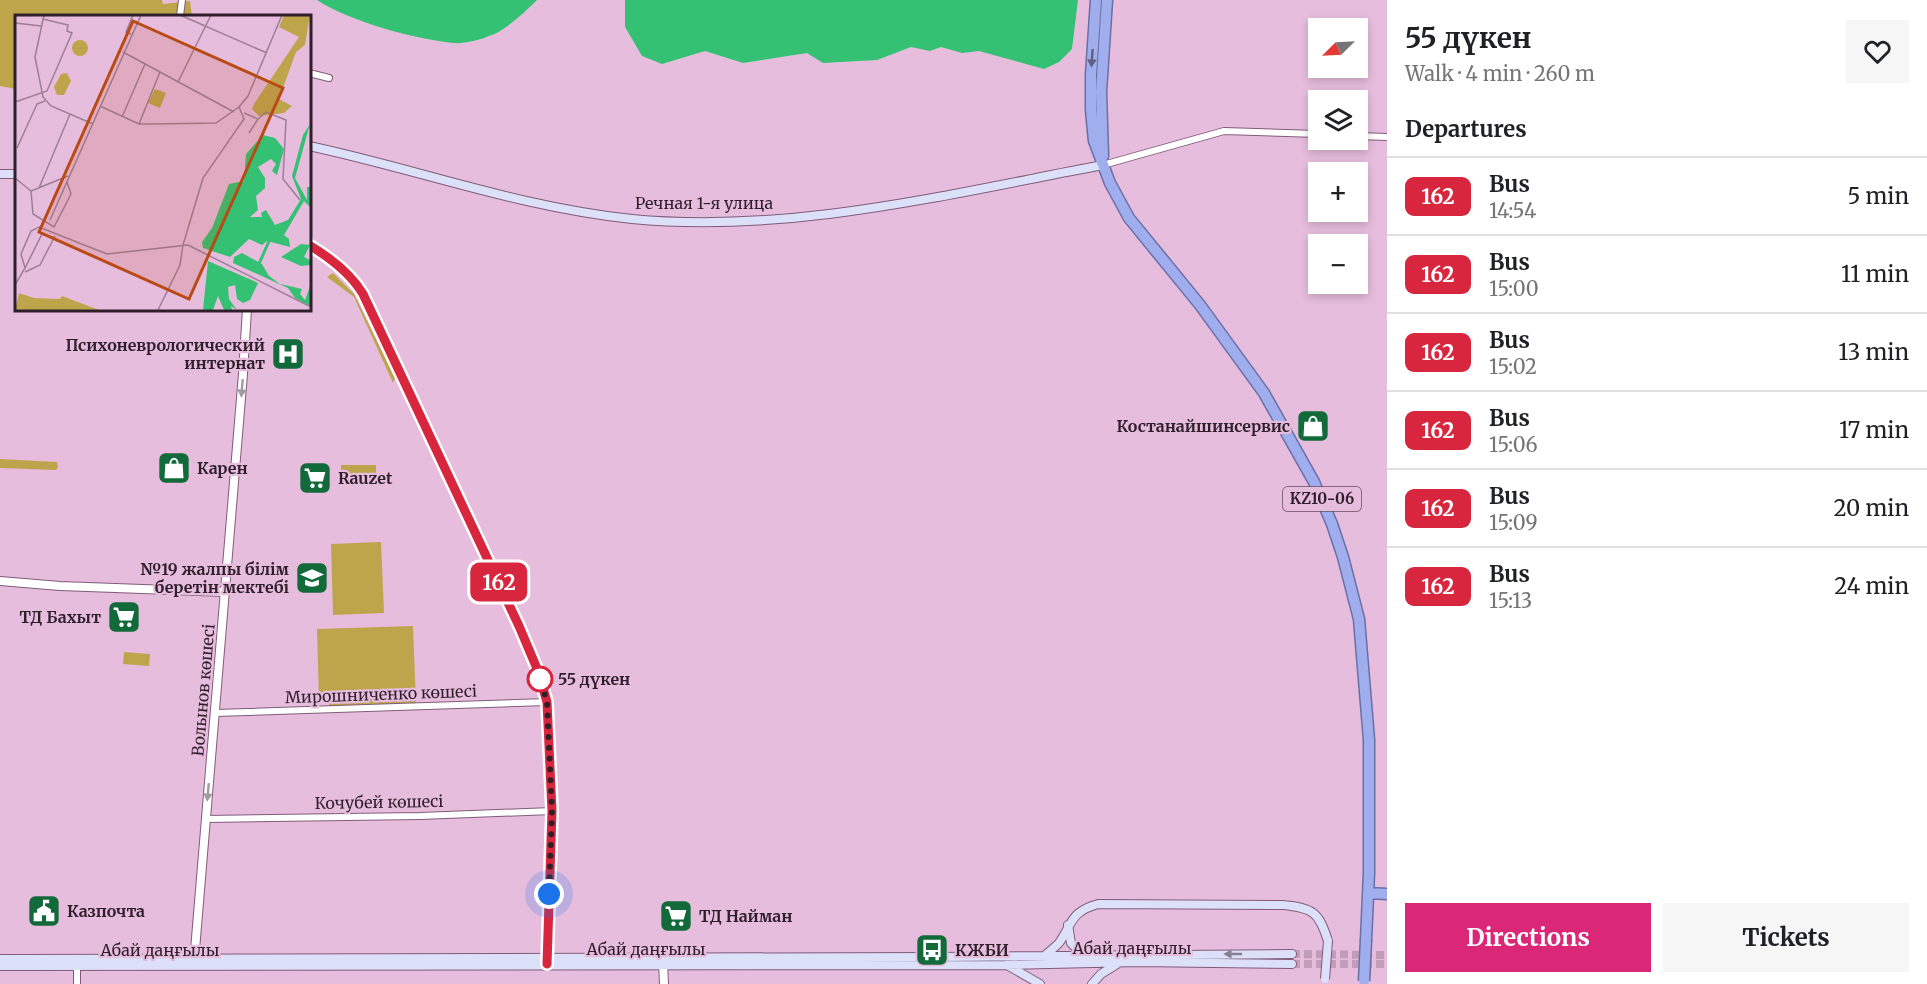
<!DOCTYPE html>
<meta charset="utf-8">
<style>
:root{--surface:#fff;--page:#f6f6f6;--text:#202124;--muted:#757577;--line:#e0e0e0;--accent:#db2777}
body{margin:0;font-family:Merriweather,serif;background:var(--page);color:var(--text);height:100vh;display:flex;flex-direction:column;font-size:22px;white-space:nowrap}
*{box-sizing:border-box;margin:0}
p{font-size:20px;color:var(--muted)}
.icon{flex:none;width:33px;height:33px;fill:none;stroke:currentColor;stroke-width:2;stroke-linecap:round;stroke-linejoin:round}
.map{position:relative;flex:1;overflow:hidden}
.side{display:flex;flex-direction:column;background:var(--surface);width:540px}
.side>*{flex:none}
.badge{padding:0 12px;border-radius:9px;font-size:21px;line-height:39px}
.needle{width:39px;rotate:246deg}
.fabs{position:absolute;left:1308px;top:18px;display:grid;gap:12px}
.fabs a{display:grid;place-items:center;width:60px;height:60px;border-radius:0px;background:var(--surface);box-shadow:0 3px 9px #0003;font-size:30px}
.you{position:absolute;width:30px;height:30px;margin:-15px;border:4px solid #fff;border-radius:50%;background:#1a73e8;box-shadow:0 0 0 9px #1a73e833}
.map>.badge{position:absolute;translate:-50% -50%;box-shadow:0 0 0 3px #fff}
h2{padding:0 18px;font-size:22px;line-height:54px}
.round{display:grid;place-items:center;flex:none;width:63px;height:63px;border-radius:0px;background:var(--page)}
.overview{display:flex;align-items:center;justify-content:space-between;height:102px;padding:0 18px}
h1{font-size:28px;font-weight:700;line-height:45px}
.primary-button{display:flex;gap:12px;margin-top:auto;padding:12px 18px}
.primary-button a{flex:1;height:69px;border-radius:0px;background:var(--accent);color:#fff;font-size:24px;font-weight:700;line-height:69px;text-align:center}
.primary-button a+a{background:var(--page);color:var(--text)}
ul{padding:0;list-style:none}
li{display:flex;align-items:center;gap:18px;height:78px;padding:0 18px;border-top:2px solid var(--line)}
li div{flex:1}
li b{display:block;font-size:22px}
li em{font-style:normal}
li .badge{min-width:66px;font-weight:700;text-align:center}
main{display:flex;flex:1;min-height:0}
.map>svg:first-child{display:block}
</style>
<main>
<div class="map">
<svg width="1387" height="984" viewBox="0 0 1387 984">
<rect width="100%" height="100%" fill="#e7bdde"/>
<path fill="#bea54c" d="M0,0H162L163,4L190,1L192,16H16V89L0,86Z
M333,273L354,294L395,378L393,383L354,297L327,277Z
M0,459L57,462L58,467L56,470L0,468Z
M341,465H376V483H341Z
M381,542L384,613L333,615L331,544Z
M413,626L416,703L329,706V700H319L317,629Z
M124,652L150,654L149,666L123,664Z"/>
<path fill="#35c173" d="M317,0H537C525,12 505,31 489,36C480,40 463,44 453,43C414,39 349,21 317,0Z
M625,0H1078L1072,49L1059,62L1044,69L979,51L962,53L941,47L930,51L911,47L877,60L823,63L807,53L743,63L705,51L662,64L642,56L625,27Z"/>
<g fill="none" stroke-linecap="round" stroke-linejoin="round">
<path stroke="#c29dba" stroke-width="8" stroke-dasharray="8 4" stroke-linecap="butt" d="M1292,954L1387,955
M1292,964H1387"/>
<defs>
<path id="minor" d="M180,16L182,0
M309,73L329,78
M1358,136L1387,137
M1103,165L1224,131L1318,134
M215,713L547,702
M206,819L420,816L552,811
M77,984V966"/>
<path id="tertiary" d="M309,245C329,257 351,274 363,294L519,626L538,671L547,702L552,811L547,963
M0,581L60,586L225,592
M194,962L243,374L247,309
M663,962L664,984"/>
<path id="secondary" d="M309,146C417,169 522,208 632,219C791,234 948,194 1103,165
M0,174H16
M1068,925L1071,943L1083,955
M1044,956C1049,952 1055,947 1059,943C1073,923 1070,912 1098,904L1283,905C1313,908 1319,912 1328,941
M0,959L938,957L1292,954
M1007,965L1040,984
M0,966L1006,965L1137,962L1292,964
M1092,984L1101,974L1117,964"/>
<path id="trunk" d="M1096,0L1091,75V110L1094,141L1110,183L1129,218L1200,305L1264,393L1314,482L1332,524L1343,557L1359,619L1369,740V873L1366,940
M1103,156L1101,92L1107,0
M1368,893L1387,894"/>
</defs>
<use href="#minor" stroke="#815c7a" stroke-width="8"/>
<use href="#tertiary" stroke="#815c7a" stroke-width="10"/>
<use href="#secondary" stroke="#815c7a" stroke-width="10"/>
<use href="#trunk" stroke="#696fa7" stroke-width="13"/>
<use href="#minor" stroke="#fff" stroke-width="6"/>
<use href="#tertiary" stroke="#fff" stroke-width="8"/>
<use href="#secondary" stroke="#dce1f9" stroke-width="8"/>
<use href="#trunk" stroke="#a0aeee" stroke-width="10"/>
<defs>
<path id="secondary-bridge" d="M1325,979L1328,941"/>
<path id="trunk-bridge" d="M1364,981L1366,940"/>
</defs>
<use href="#secondary-bridge" stroke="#815c7a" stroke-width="10" stroke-linecap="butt"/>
<use href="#trunk-bridge" stroke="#696fa7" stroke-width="13" stroke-linecap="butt"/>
<use href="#secondary-bridge" stroke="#dce1f9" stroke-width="8"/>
<use href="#trunk-bridge" stroke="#a0aeee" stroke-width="10"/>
</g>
<defs><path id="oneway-solid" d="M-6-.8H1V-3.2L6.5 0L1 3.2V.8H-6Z" transform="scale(1.5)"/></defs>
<use fill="#615f83" href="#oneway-solid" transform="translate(1092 58) rotate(94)"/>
<g fill="#a19aa0">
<use href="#oneway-solid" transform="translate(242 388) rotate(95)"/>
<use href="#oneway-solid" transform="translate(208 792) rotate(95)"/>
</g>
<use fill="#858092" href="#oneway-solid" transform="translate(1233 954) rotate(180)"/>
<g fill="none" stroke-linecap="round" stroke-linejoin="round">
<defs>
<path id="line" d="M309,245C329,257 351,274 363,294L519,626L538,671L547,702L552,811L547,964"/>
</defs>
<use href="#line" stroke="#fff" stroke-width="14"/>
<use href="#line" stroke="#d7263d" stroke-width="9"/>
<path stroke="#2e1f2b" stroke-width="6" stroke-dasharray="0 10.8" d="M540,679L538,671L547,702L552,811L549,894"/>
</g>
<defs>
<symbol id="hospital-square" viewBox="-11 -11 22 22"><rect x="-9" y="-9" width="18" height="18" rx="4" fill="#12693a" stroke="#e7bdde"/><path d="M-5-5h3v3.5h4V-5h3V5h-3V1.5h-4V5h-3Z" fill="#fff"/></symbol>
<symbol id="shop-square" viewBox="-11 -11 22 22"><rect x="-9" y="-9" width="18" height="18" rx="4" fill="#12693a" stroke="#e7bdde"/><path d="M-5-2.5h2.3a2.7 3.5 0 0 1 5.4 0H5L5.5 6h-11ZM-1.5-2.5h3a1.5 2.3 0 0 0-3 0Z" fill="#fff"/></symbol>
<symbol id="supermarket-square" viewBox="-11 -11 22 22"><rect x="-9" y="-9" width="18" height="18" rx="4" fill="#12693a" stroke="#e7bdde"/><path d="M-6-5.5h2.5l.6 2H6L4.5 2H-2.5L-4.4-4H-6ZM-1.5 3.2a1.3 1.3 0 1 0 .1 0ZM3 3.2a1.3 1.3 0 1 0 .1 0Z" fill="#fff"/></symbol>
<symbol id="school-square" viewBox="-11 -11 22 22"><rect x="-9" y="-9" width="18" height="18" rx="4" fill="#12693a" stroke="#e7bdde"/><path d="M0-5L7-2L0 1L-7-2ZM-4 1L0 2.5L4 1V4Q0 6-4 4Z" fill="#fff"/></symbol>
<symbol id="civic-square" viewBox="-11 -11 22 22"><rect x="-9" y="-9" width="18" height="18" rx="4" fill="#12693a" stroke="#e7bdde"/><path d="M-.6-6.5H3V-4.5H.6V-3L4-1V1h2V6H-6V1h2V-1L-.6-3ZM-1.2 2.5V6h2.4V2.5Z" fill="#fff"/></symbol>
<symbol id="bus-square" viewBox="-11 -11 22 22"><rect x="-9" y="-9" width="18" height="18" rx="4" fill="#12693a" stroke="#e7bdde"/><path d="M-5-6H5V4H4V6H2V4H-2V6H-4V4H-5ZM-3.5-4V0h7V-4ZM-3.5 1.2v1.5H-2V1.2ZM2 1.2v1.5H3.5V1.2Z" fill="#fff"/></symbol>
</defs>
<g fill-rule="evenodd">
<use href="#hospital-square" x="269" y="335" width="38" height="38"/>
<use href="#shop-square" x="1294" y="407" width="38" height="38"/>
<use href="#shop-square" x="155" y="449" width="38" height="38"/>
<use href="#supermarket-square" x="296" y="459" width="38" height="38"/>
<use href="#school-square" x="293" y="559" width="38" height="38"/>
<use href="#supermarket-square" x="105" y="598" width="38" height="38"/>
<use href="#civic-square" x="25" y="892" width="38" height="38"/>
<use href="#supermarket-square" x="657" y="897" width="38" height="38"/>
<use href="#bus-square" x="913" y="931" width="38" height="38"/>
</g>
<circle fill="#fff" stroke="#d7263d" stroke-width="3" cx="540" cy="679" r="12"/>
<g text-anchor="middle" stroke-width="4.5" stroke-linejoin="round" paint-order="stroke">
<rect fill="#e7bdde" stroke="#664e61" stroke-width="1.5" x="1283" y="487" width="78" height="24" rx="4.5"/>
<g font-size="15" font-weight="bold" fill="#2e1f2b">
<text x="1322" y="504">KZ10-06</text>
</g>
<g font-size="16" fill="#2e1f2b" stroke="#e7bdde">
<text x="704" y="209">Речная 1-я улица</text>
<text transform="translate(203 690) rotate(-85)" y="6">Волынов көшесі</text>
<text transform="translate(381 694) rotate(-2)" y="6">Мирошниченко көшесі</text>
<text transform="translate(379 802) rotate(-1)" y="6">Кочубей көшесі</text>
<text x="1132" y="954">Абай даңғылы</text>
<text x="646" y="955">Абай даңғылы</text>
<text x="160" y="956">Абай даңғылы</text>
</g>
<g font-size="16" font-weight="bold" fill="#2e1f2b" stroke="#e7bdde" text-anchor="start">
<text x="265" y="351" text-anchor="end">Психоневрологический<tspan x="265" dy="18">интернат</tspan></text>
<text x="1290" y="432" text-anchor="end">Костанайшинсервис</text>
<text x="197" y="474">Карен</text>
<text x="338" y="484">Rauzet</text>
<text x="289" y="575" text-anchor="end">№19 жалпы білім<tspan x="289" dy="18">беретін мектебі</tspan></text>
<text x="101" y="623" text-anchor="end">ТД Бахыт</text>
<text x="67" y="917">Казпочта</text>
<text x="699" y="922">ТД Найман</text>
<text x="955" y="956">КЖБИ</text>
</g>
<g font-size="16" font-weight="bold" fill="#2e1f2b" stroke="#e7bdde" text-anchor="start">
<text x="558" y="685">55 дүкен</text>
</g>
</g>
<g transform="translate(15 15)">
<rect width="296" height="296" fill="#e7bdde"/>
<path d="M269,0H295L290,30L281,37L264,84L277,91L269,98L244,101L237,94L239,89L284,22L264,12ZM57 33a8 8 0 1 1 16 0a8 8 0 1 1-16 0ZM52,58L56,66L49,80H42L39,72L46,59ZM140,74L151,78L145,93L133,88ZM4,278L19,283L45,284L47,281L84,295H0Z" fill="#bea54c"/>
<path d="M295,109L280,163L292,185V172H295V192L289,186L269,220L274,224L275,232L252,226L247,230L234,224L215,242L188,233L187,227L197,213L214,169L229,166L231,139L248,120L260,123L269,134L262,160L257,156L261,149L256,144L243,152L250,163V173L241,181L243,195L235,202H247L246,198L251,195L260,210L273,205L286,184L277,161L288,120ZM286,229L295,230L289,242L295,245V250L286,251L266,242ZM227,238L247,249L254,261L265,269L287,274L285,279L290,285L295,271V291L280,283L273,273L218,248L219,242ZM193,246L243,268L235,285L228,288L222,284L220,270L213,272L214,284L222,295L216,291L217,295H209L203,281L198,295H188Z" fill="#35c173"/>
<path fill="none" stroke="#35c173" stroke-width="3" d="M243,251L255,224"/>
<path fill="none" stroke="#9d7e96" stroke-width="1.5" d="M29,0L20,42L28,82L36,91L78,109M165,0L252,38M0,8L26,11M116,19L111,17L118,0M108,37L219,97M163,67L196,0M0,87L32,76L57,18L52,16L53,10L28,4M85,91L124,109H138L201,108L224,92M229,98L243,104L234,118M107,102L130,49M243,104L251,97L271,105L268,164L285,185M124,109L145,57M2,133L22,89L30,86M0,163L16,176M24,173L55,99M16,176L18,199L39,212L56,179L52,167M16,176L53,161M35,205L126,0M168,230L188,163L229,104L224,92L233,81L267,0M10,253L27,219M10,257L25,250L40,221M0,270L10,253L6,239L16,216L24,212L92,239L173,230L296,292M143,295L165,250L168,230"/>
<path fill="#ba4a14" fill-opacity="0.15" stroke="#ba4a14" stroke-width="3" d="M118,6L268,73L174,284L24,217Z"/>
<rect width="296" height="296" fill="none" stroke="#2e1f2b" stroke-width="3"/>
</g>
</svg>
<div class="fabs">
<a><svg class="needle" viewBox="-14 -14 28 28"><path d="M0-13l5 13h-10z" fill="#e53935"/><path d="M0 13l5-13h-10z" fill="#757577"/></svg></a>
<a><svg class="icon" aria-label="layers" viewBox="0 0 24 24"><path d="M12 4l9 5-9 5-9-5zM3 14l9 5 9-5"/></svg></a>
<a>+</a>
<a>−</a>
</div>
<div class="you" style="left:549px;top:894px"></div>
<b class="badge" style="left:499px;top:582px;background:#d7263d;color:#fff">162</b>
</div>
<section class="side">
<div class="overview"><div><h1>55 дүкен</h1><p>Walk · 4 min · 260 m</p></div><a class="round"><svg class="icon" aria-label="heart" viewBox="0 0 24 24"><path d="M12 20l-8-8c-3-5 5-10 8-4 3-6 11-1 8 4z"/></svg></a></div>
<h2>Departures</h2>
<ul>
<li><span class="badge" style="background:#d7263d;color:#fff">162</span><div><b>Bus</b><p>14:54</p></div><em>5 min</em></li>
<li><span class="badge" style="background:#d7263d;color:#fff">162</span><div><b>Bus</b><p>15:00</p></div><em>11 min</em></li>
<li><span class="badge" style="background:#d7263d;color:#fff">162</span><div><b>Bus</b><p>15:02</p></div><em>13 min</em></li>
<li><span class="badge" style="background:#d7263d;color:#fff">162</span><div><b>Bus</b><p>15:06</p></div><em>17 min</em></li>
<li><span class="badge" style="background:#d7263d;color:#fff">162</span><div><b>Bus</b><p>15:09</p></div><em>20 min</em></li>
<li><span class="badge" style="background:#d7263d;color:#fff">162</span><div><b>Bus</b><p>15:13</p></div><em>24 min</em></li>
</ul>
<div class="primary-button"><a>Directions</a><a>Tickets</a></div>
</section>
</main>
